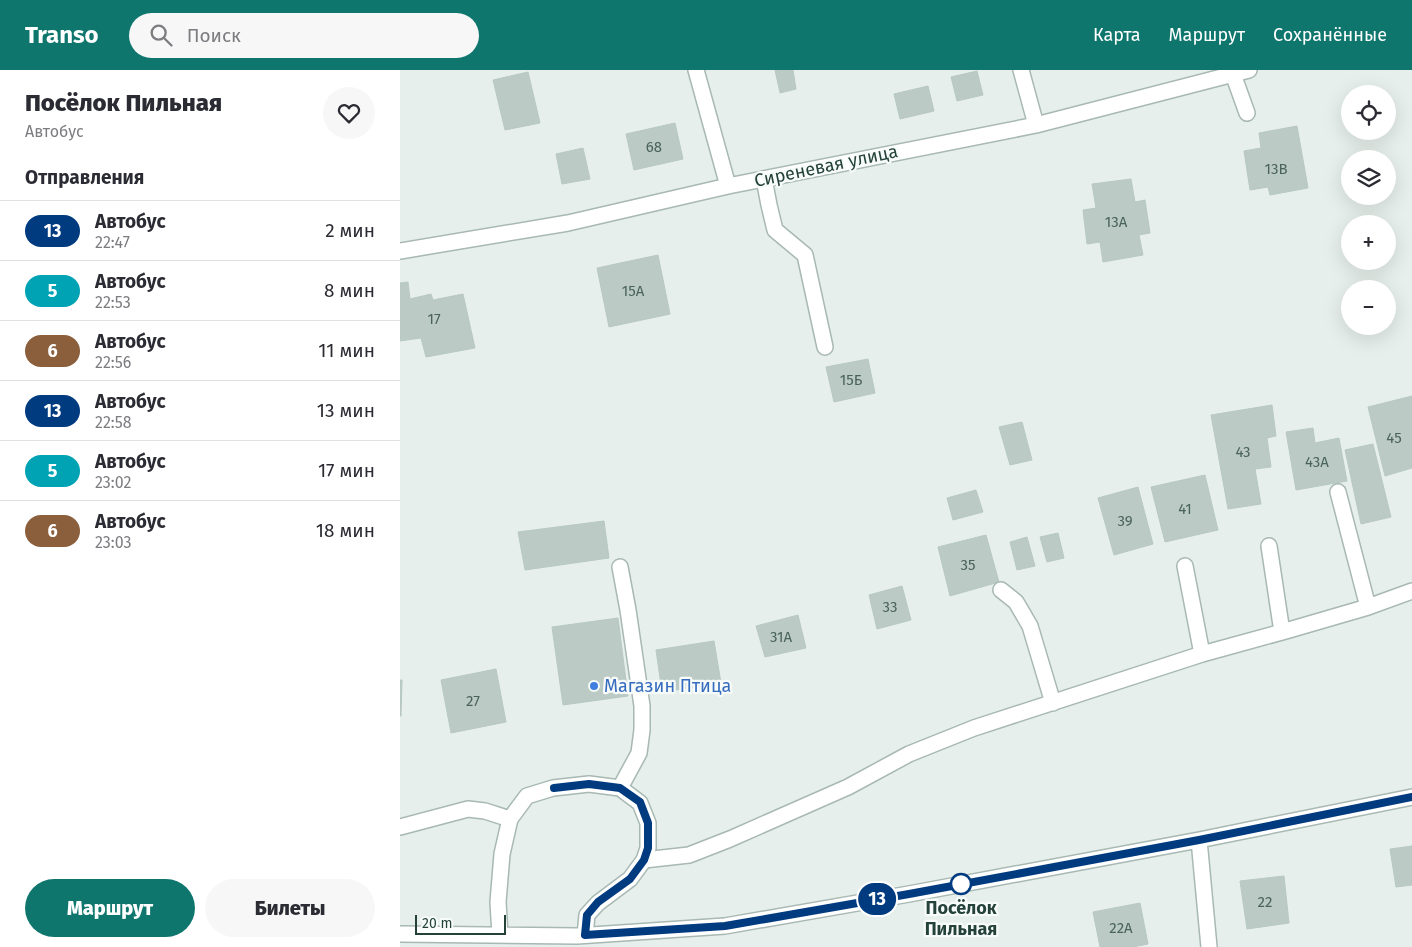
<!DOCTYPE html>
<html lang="ru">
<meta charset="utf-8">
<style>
:root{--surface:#fff;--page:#f7f7f7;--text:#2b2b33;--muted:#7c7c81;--line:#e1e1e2;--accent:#0f766e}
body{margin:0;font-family:"Fira Sans",sans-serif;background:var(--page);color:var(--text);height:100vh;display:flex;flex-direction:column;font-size:19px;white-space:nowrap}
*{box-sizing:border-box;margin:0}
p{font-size:16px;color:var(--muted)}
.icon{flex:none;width:28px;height:28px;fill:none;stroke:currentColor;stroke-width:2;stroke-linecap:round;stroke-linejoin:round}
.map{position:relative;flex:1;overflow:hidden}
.details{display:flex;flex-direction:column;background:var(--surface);width:400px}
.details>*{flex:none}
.badge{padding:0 10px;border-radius:16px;font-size:18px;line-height:32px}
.controls{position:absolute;left:941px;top:15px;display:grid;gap:10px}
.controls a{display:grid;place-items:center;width:55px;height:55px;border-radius:50%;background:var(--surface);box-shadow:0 5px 20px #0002;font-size:25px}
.scale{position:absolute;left:15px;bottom:12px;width:91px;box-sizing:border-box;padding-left:5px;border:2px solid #24423a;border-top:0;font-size:14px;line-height:18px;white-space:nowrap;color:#24423a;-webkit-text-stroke:4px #f7fbf9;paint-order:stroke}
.map>.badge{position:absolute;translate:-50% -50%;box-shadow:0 0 0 2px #fff}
h2{padding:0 25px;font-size:19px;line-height:45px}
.round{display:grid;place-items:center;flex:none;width:52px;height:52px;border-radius:26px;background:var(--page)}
.headline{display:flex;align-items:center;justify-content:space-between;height:85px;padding:0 25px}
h1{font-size:24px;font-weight:800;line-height:38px}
.button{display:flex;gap:10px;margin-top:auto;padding:10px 25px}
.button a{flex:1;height:58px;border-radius:30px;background:var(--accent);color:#fff;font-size:20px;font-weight:800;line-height:58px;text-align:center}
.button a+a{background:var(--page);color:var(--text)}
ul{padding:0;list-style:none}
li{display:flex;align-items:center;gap:15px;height:60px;padding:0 25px;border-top:1px solid var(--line)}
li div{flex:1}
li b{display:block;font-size:19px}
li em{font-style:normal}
li .badge{min-width:55px;font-weight:700;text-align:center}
header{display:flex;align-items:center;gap:30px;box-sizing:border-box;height:70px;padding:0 25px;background:var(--accent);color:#fff}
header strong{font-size:24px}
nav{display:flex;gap:28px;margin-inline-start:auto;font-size:18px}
.search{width:350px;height:45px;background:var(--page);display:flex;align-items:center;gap:12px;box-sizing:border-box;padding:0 18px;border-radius:28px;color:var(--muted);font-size:19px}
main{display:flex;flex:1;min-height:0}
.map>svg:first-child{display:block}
</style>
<header>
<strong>Transo</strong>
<div class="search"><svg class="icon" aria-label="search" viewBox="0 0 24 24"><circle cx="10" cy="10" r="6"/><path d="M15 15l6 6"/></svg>Поиск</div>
<nav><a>Карта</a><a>Маршрут</a><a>Сохранённые</a></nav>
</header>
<main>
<section class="details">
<div class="headline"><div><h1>Посёлок Пильная</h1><p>Автобус</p></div><a class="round"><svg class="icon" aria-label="heart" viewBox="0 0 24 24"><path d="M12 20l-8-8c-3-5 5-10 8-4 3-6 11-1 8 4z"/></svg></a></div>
<h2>Отправления</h2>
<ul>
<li><span class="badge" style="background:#003b80;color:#fff">13</span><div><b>Автобус</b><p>22:47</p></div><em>2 мин</em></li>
<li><span class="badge" style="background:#00a3b4;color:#fff">5</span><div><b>Автобус</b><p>22:53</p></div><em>8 мин</em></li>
<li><span class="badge" style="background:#8b5e3c;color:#fff">6</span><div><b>Автобус</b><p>22:56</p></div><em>11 мин</em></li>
<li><span class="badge" style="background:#003b80;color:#fff">13</span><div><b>Автобус</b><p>22:58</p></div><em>13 мин</em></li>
<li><span class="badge" style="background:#00a3b4;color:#fff">5</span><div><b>Автобус</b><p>23:02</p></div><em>17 мин</em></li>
<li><span class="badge" style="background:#8b5e3c;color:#fff">6</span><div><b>Автобус</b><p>23:03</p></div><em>18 мин</em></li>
</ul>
<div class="button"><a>Маршрут</a><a>Билеты</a></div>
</section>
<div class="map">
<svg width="1012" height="877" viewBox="0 0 1012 877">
<rect width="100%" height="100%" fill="#e6efeb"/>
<path fill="#bbcac4" stroke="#b8c9c2" d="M375,0H393L396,19L380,23Z
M577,1L583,25L557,31L551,7Z
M128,2L140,53L105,60L93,10Z
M528,16L534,41L500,49L494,24Z
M275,53L283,89L234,100L226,64Z
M897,56L908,118L870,125L868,117L850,120L844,81L861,78L859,63Z
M183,78L190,109L162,114L156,84Z
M731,109L735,132L745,130L750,163L739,165L743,185L703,192L700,172L687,174L683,140L696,138L692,114Z
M258,185L270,244L209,257L197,198Z
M8,212L10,229L31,224L33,230L63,224L75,278L26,287L21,268L0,271V213Z
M468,289L475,323L434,332L426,297Z
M1012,326V398L985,406L968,337Z
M872,335L876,366L867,368L871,397L855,399L861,434L828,439L811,345Z
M622,352L632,390L610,395L599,357Z
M913,358L915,373L939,368L947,411L896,420L886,362Z
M973,374L991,447L961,454L945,380Z
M805,405L818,460L765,472L751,417Z
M738,417L753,474L714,485L698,428Z
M576,420L583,442L553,450L547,428Z
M204,451L209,488L125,500L118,462Z
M658,463L664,488L647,492L640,467Z
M586,465L599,512L550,526L538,477Z
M627,467L635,496L617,500L610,472Z
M502,516L511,550L477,559L469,525Z
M398,545L406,578L365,587L356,556Z
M218,548L228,626L163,635L152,557Z
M314,571L321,613L262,622L256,580Z
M96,599L106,652L51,663L41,610Z
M0,610H2L1,646H0Z
M1012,776V815L996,817L990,779Z
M884,806L889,853L847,859L840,811Z
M740,833L748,874L733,877H700L693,842Z"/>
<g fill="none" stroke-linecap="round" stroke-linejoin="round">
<defs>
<path id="service" d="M833,4L847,43
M364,109L369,135L375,160L405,185L425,277
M938,422L968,537
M869,476L882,562
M785,496L802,584
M601,520L616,532L630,556L653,633
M220,718L239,683L242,660V636L228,540L220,497
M0,757L68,739L85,741L110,749
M244,790L289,785L330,769L448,717L509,684L574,658L802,584L882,562L968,537L1012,521"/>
<path id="minor" d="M296,0L328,116
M621,0L636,55
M0,181L168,153L328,116L636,55L849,0
M799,770L809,877
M0,864L177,866L325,856L509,824L799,770L1012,727
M100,865L98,832L102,784L110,749L127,726L153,718L189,714L220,718L240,733L248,753V778L244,790L230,809L198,833L187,845L185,865"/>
</defs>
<use href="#service" stroke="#a8b8b2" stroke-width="18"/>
<use href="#minor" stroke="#a8b8b2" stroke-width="18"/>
<use href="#service" stroke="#fff" stroke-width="15"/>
<use href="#minor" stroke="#fff" stroke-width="15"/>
</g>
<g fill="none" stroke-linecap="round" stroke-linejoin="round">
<defs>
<path id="line" d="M154,718L189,714L220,718L240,732L248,753V778L244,790L230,809L198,832L187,845L185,865L325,856L509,824L799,770L1012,727"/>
</defs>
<use href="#line" stroke="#fff" stroke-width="11"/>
<use href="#line" stroke="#003b80" stroke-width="8"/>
</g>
<circle fill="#3f7fe0" stroke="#f7fbf9" stroke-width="2" cx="194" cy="616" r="5"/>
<circle fill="#fff" stroke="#003b80" stroke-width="2.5" cx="561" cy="814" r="10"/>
<g text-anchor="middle" stroke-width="4.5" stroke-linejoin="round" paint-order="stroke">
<g font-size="15" fill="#4a645c">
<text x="254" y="82">68</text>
<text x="876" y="104">13В</text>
<text x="716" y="157">13А</text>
<text x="233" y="226">15А</text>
<text x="34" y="254">17</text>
<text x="451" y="315">15Б</text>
<text x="994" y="373">45</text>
<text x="843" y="387">43</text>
<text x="917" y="397">43А</text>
<text x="785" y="444">41</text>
<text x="725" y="456">39</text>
<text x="568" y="500">35</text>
<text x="490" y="542">33</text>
<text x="381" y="572">31А</text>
<text x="73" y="636">27</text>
<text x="865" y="837">22</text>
<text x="721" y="863">22А</text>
</g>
<g font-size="18" fill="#24423a" stroke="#f7fbf9">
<text transform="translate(426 96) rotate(-12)" y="6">Сиреневая улица</text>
</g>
<g font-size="18" fill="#366cbe" stroke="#f7fbf9" text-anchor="start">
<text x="204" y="622">Магазин Птица</text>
</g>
<g font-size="18" font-weight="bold" fill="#24423a" stroke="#f7fbf9">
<text x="561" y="844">Посёлок<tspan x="561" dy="21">Пильная</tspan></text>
</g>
</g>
</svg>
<div class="controls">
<a><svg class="icon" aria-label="locate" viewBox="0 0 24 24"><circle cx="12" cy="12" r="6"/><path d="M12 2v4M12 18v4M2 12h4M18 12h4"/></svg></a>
<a><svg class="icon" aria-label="layers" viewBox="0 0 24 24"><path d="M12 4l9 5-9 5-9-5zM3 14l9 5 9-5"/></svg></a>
<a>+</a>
<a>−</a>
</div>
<div class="scale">20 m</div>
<b class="badge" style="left:477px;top:829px;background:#003b80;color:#fff">13</b>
</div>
</main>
